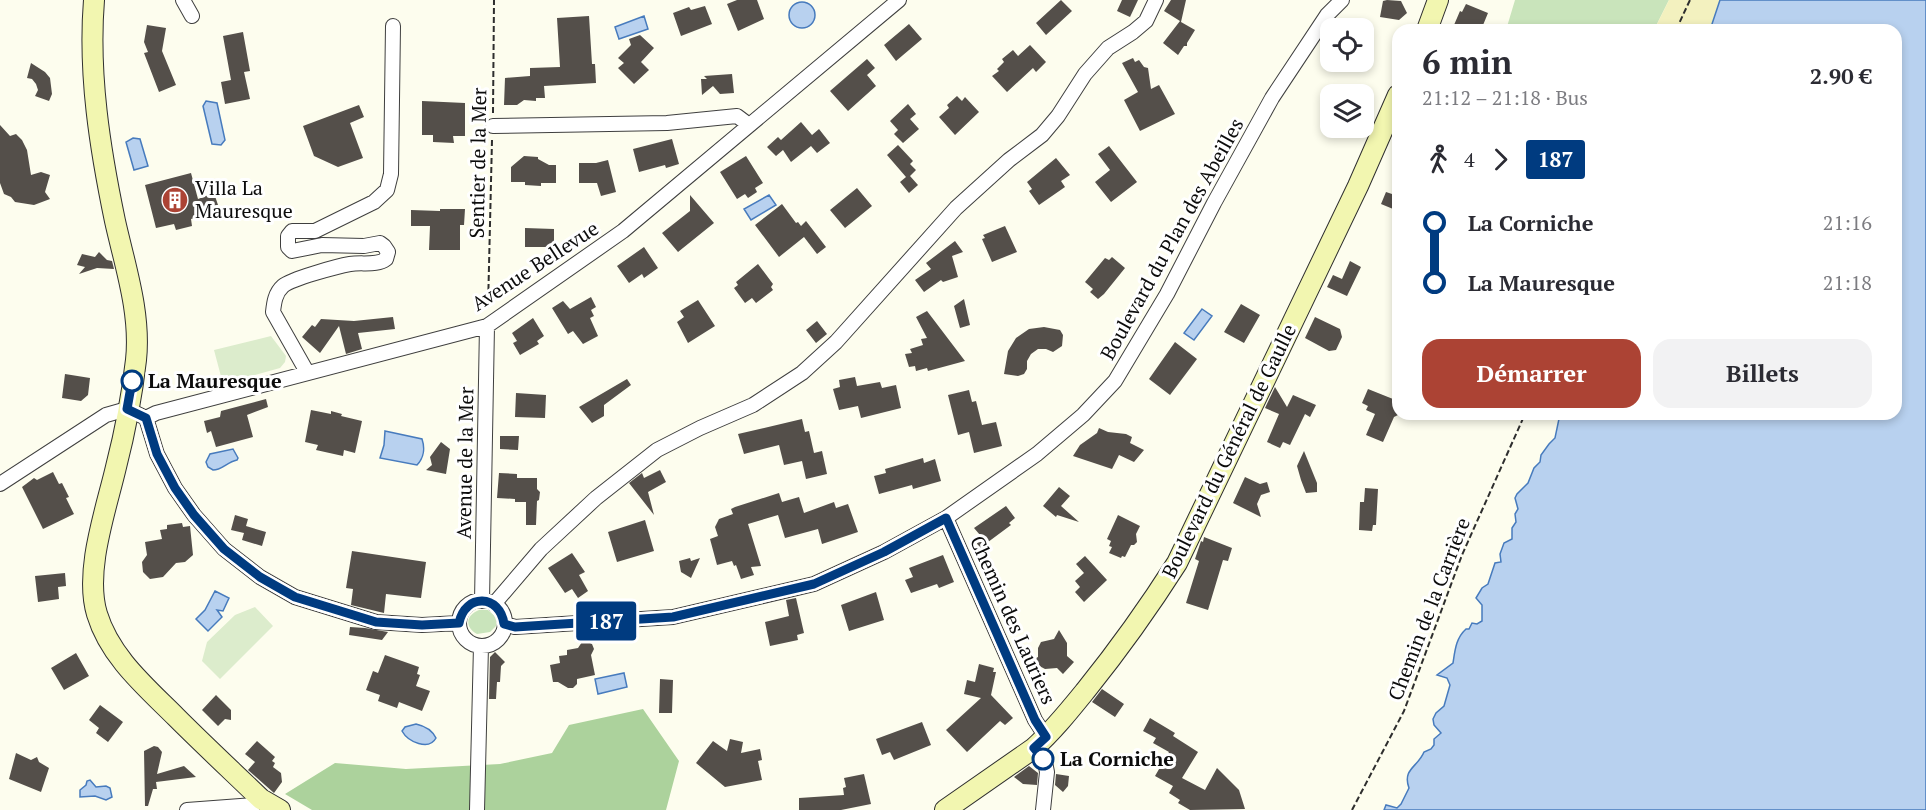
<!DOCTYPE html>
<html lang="fr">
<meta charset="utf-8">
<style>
:root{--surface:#fff;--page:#f2f2f3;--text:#2b2b33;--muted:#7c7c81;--accent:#ac4334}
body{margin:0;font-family:"PT Serif",serif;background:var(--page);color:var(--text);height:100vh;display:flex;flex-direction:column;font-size:22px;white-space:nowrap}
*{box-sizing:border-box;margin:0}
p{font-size:20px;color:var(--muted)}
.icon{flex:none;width:33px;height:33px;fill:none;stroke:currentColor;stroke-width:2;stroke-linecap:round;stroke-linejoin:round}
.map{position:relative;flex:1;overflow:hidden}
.side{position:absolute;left:1392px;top:24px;width:510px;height:396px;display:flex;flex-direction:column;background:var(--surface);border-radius:18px;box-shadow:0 3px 9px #0003}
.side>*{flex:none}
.badge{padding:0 12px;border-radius:4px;font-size:21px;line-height:39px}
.tools{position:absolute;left:1320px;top:18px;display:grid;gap:12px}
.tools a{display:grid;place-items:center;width:54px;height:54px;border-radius:12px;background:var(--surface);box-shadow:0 3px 9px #0003;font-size:30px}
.map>.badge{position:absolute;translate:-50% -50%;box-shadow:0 0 0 3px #fff}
.legs{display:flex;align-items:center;gap:9px;height:66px;padding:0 30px;font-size:20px}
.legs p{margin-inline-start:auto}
.summary{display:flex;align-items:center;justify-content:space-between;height:102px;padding:0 30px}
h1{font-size:33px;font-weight:600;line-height:45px}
.button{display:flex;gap:12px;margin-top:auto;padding:12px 30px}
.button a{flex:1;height:69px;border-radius:18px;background:var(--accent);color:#fff;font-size:24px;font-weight:600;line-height:69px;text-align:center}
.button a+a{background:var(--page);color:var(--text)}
ul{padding:0 30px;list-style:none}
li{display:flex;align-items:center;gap:21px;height:60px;font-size:22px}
li i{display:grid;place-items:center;width:9px;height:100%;margin:0 8px;background:currentColor}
li i::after{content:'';width:15px;height:15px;margin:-8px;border:4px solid;border-radius:50%;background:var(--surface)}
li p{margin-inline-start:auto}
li:first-child i{background:linear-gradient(#0000 50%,currentColor 0)}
li:last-child i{background:linear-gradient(currentColor 50%,#0000 0)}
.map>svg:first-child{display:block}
</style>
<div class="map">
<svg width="1926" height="810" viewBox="0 0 1926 810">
<rect width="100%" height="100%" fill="#fdfdee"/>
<path fill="#c9e4bb" d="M1515,0H1669L1654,30H1506Z
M479,610H488L497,618L496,626L490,632L477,634C465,627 465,616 479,610Z"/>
<path fill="#acd29c" d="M643,709L679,761L666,810H312L285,794L335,763L406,769L500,764L552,753L569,725Z"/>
<path fill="#f3f1bf" d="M1669,0H1720L1710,30H1654Z"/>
<path fill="#dceccc" d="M271,336L286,356L285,362L280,368L223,384L214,350Z
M255,607L273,626L220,679L202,661L207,642L235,615Z"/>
<path fill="#b8d1ef" stroke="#477bbd" stroke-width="1.5" d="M1720,0H1926V810H1384L1386,805L1397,808L1401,804L1409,788C1402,769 1418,767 1424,752L1431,749L1434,745V739L1441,733L1434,725L1433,719L1436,713L1444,706L1450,685L1447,678L1437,675L1453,663C1455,650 1456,638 1466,629H1469L1472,623L1477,624L1482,621V605L1476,598L1482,588L1488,584L1495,563L1501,562L1500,554L1504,543L1512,539V528L1516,522L1515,514L1518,509L1515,498L1517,494L1528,483L1534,468L1540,462L1541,455L1549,444L1555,438L1560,414H1896V30H1710Z
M789 15a13 13 0 1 1 26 0a13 13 0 1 1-26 0Z
M644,16L648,29L619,39L615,27Z
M206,101L217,103L225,140L221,145L212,144L203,106Z
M133,138L140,139L148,166L134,170L126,142Z
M769,195L776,205L751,220L744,209Z
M1202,309L1212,316L1194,340L1184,333Z
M385,431L422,439C425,448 424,458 417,465L380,458L384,445Z
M233,449L238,458L237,460C227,462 222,470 213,470L208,467L206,462L210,454Z
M215,591L229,598L223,611L217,610L222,617L208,631L196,619L205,610Z
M624,673L627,687L598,694L595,679Z
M416,724C425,726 432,730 436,738C429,751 408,742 402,731L405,727Z
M90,780L96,787L106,786L110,788L112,797L106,800L95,796L80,797V790L86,785L87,781Z"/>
<path fill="#544f4a" d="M737,0H757L764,19L738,31L727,4Z
M1061,0L1072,11L1046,35L1036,23Z
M1122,0H1138L1130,17L1117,11Z
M1171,0H1186L1181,22L1195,30L1187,43V46H1184L1178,55L1163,43L1180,21L1164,11Z
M1387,0L1401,1L1407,13L1399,20L1380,17L1383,1Z
M1466,4L1488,13L1481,30H1455L1457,26L1454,25L1460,11L1462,12Z
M705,6L712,24L681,36L673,13L689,7L691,10Z
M589,16L592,64H595L596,83L544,86L545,98H536V101L524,100L517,105H504L505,78L530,76V68L560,67L557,18Z
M909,24L922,39L896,61L884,45Z
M147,25L166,28L162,51L176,85L159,92L144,53L148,52L144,42Z
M243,32L250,71L244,72L250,99L225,104L221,82L231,80L223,36Z
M640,35L654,48L641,62L649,70L634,84L618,68L624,63L618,58L631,45L629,39Z
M1030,45L1046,62L1036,72L1033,68L1007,92L992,76L999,71L997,69L1004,62L1002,59L1013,50L1018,56Z
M1133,58L1135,62L1139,60L1144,67L1148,68L1151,89L1159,85L1175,114L1140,131L1124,100L1138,92L1122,63Z
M867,59L875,68L867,75L876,86L848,111L830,91Z
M31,63L45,72L50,78L52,94L49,101L35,96L38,90L36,84L32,79L27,78Z
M732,74L734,93L720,94L713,86L702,95L701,79H707L704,76Z
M957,96L962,101L965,97L979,112L955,135L939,117L949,108L947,105Z
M422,101L465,103V136H453L454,143L433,142V135H422Z
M908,104L916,114L910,119L919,129L903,143L894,134L898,130L890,121Z
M359,105L364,117L350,123L363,158L338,167L314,156L303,126Z
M801,122L812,135L819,129L830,143L817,153L811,146L791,162L783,150L776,156L767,147L778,137L781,140Z
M0,125L10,136L16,134L22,140L27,150L31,175L41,172L50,175L45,192L50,199L34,205L15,202L11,197L4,194L0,183Z
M672,139L679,164L666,168L665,165L639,172L633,149Z
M898,145L913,161L910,164L916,170L910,176L918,185L909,193L900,182L906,177L887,155Z
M1109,146L1137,182L1111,202L1095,182L1110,170L1098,154Z
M524,156L538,157V159L549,165H556V183H541V186L525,185V182H511V167Z
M746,156L763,183L755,188L757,192L748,198L745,194L737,199L720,172Z
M1056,158L1070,175L1061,181L1065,187L1039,205L1029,191L1032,189L1027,182Z
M608,160L616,192L601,196L597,183H579V163H596Z
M191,173L198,199L214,193L218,205L201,211L202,216L191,219L192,226L176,230L174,224L156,228L145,185Z
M857,188L872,206L845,228L830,210Z
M1386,192L1398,196V211L1381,204Z
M690,195L714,223L678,252L662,233L690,211Z
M782,204L796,223L798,222L801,226L806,221L826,247L817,254L804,237L779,257L755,225Z
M440,209H465L464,225H460V250H429L430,226H411V210L440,211Z
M1005,226L1017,252L992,262L982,239L985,238L983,235Z
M525,228L554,229V247H525Z
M955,241L963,252L952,256L958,277L943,282L941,280L924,292L915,280L931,269L926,263Z
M644,247L658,268L644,278L642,274L629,283L617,266Z
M99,252L107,260L112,261L114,269L97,268L79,274L85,267L77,265L82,254L95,257Z
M1112,257L1125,268L1104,294L1098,299L1090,292L1093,289L1085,282L1105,258L1109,260Z
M1350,261L1361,267L1347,296L1327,287L1333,275L1342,279Z
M758,264L773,284L771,287L773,290L756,303L752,298L745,303L734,288L738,285L736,282Z
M591,297L596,307L591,310L594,316L590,318L598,336L583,344L573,331L568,334L552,308L563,301L570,309Z
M964,299L970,325L960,328L954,306Z
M698,300L715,326L688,343L677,322L684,317L680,311Z
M1241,304L1260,315L1244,343L1224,332Z
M927,311L965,361L928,371L927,368L916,371L915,366L909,367L905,354L912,353L910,349L923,345L921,339L927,338L916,317Z
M393,317L395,329L358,333L362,349L346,354L339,326L320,353L302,337L312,325L315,327L321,319L354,321Z
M1315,317L1340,329L1342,337L1336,350L1329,351L1305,338Z
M533,318L544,336L537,341L539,344L520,355L513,343L517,341L512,333Z
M817,321L827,334L816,343L806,330Z
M1044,327L1060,330L1063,335L1062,346L1053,352L1046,349H1038L1031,354L1027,361V369L1024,374L1018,376L1004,374L1008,351L1016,338L1029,329Z
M1175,342L1197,359L1170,395L1149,379Z
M65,374L90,378L88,395L81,401L62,398Z
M855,377L857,386L880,382L882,388L896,385L901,408L861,418L858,406L839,410L833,389L840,387L839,380Z
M627,379L631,385L604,405V416L592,423L579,407Z
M1275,387L1287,407L1293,395L1316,405L1310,417L1305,414L1290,445L1283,442L1280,448L1267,442L1279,414L1265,408Z
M1368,389L1398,401V415L1394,417L1383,442L1366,435L1375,414L1366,410L1368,406L1362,403Z
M969,390L972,402L976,401L982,425L996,422L1002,446L974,453L969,432L958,435L948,395Z
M516,393L546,395L545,418L515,417Z
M266,399L268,407L247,415L253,437L216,447L211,431L207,433L204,421L220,417L221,411Z
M311,410L331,414V411L342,414L341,416L362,421L355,453L344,450L343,456L316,450L318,445L305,442Z
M802,419L805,432L809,431L814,453L822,451L827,474L806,479L802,461L784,465L779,445L744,454L738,434Z
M1099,428L1108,432L1126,434L1132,437L1130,443L1144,450L1134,462L1119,455L1112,469L1073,456L1080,445L1097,433Z
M500,436H519L518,450L500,449Z
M441,442L450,449L446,474L426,470L432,465L430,457Z
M1304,451L1317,483V492L1306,493L1301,480L1297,466Z
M923,458L924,463L935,459L941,481L913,489L912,485L879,494L874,476L886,473L885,469Z
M660,470L666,482L648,492L654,515L629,483L642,473L644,478Z
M53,472L59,484L62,483L69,497L66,498L74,514L43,529L22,487L34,478L37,480Z
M499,473L517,474V478H537V489L540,492L539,500L537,501L536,525H526V502H515V499L497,498Z
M1245,477L1260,484L1267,482L1270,492L1261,495L1257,504L1261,517L1233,503Z
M1059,487L1070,496L1061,506L1079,522L1057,515L1056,517L1043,506Z
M1365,488L1378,489L1376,525H1373L1372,531L1359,530L1360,502H1364Z
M779,493L782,502L799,497L804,513L834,502L836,508L848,504L858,532L822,544L818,529L785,538L778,515L748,524L761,566L751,567L754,575L741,579L736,565L734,566L732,561L717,565L710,539L718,536L715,527L719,519L733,514L731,509L735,507Z
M1006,506L1015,518L1009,523L1011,525L980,548L974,539L980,535L974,528Z
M235,515L248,519L246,526L266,532L262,546L242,540L244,533L231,530Z
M1118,515L1140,526L1136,534L1137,542L1134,545H1131L1125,557L1122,556L1121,558L1109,553L1112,547L1109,546L1111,541L1107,539Z
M645,520L654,551L617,562L608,532Z
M182,523L183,527L190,526L193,555L185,562L176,563L163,577L150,579L143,572L142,562L147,555L145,542L162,539L160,530L167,529V525Z
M1204,537L1232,548L1228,561L1223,560L1208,610L1186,603L1199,561L1195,559L1201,541L1203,542Z
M352,551L426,562L421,598L386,594L384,613L351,605L353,589L346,588Z
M572,553L585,572L579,575L588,591L578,598L572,589L565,593L548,568Z
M943,555L954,582L939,588L937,584L911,593L905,580L913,577L909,568Z
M1085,556L1107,580L1084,602L1075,592L1080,587L1075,581L1084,573L1076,564Z
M690,558L691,561L700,558L691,578L681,572L679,561Z
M65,573L66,586L58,587L59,599L38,602L35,576Z
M876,592L884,620L849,631L841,605Z
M796,598L804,633L797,635L798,640L770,646L765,622L789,616L786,600Z
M350,627L365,628L388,632L382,640L349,635Z
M1059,630L1067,643V656L1074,662L1063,674L1057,668L1045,669L1030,661L1038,657V648L1041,642L1054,639Z
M586,641L592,644L594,649L591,655L595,675L577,679V684L573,688H568L558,682H553L550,665L560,663L559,656L567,655V650L578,648L582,642Z
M495,652L505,662L501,666L500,682H497L496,699H489L490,657Z
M76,653L89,676L64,690L51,668Z
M385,655L419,667L417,674L420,675L416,686L430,691L422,711L399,702L397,708L378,701L380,695L366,690L373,671L378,673Z
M979,664L994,668L993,672H996L991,695L1013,718L1005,725L1000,721L967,752L946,730L981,698L964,694L967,680L975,682Z
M660,679L673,680L672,713H659Z
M1102,689L1124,704L1115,717L1092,702Z
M216,695L231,710V720L225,719L218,726L202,710Z
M100,705L123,722L108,742L96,733L99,728L89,720Z
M1150,718L1175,733L1173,736L1198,752L1182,778L1205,790L1217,768L1239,790L1245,809L1190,810L1178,803L1180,800L1169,793L1173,786L1155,776L1169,752L1153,743L1156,738L1143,731Z
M922,722L931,745L894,760L890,752L882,755L876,739Z
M730,739L743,742L741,753L760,749L762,760L758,761L762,780L725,787L696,763L713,741L727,751Z
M257,741L275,757L272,761L275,763L273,767L281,773L282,782L274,793L248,770L255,762L245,754Z
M154,746L158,747L162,752L157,774L184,766L196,777L156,782L157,789H153L148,806H145L144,751Z
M16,753L31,760L37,757L39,762L49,768L41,792L9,779Z
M1029,766L1038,773L1037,785L1023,784L1014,777Z
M864,774L871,804L841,810H799V798L844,795L843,788L846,787L844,778Z
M1056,774L1069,776L1068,786L1063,792L1055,785Z"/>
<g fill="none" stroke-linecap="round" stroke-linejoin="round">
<defs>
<path id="street" d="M183,0L192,16
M493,126L667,123L737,116L749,125
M307,372L273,312C274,303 275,293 283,286C291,279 338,266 350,264C362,262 377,266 386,259L388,252L384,246L380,243L364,246L322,245L292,251L288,247V236L292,231H315L374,202L387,190L391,174L393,26
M146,418L156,413L487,326L623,231L899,0
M0,484L106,415L127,409L146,418L157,454L175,488L194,515L224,549L260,577L295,597L376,622L422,625L459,623
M946,518L1035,720L1046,737
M459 623a23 23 0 1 1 46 0a23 23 0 1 1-46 0Z
M482,601L487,326
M494,604L541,549L596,498L657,450L700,428L753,405L802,373L836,342L956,208L1009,160L1042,135L1058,116L1085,74L1108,48L1133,32L1146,21L1156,0
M505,624L515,627L673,617L814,584L884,552L946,518L1037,454L1083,415L1115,381L1167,294L1214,203L1272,98L1327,15L1342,0
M1034,748L1045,762L1047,772L1043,810
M187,810L254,805L261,799
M477,810L481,646"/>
<path id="secondary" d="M94,0C88,74 100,149 115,221C125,266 141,313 136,360C132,395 125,432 116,467C106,510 84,571 97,614C110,657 146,687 176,717C204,745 233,772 261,799L280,810
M1427,30L1438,0
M945,810L1034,748C1053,731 1069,711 1086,690C1119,649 1149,607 1177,563L1358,186L1398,95"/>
</defs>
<use href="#street" stroke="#3f3f3f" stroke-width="16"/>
<use href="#secondary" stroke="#2e2e2e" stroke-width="22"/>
<path stroke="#2e2e2e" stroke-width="2" stroke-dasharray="6 3" stroke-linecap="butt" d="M1676,30L1690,0
M493,113L494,0
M488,308L492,140
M1352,810L1404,711L1462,555L1525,414"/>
<use href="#street" stroke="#fff" stroke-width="14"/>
<use href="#secondary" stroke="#f2f6b0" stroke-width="20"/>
</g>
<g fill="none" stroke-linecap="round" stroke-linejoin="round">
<defs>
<path id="line-1" d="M132,381L127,409L146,418L157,454L175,488L194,515L224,549L260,577L295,597L376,622L422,625L459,623C465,593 500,594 504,624L515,627L673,617L814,584L884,552L946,518L1035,720L1046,737L1034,748L1043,759"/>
</defs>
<use href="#line-1" stroke="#fff" stroke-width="14"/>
<use href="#line-1" stroke="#003b80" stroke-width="9"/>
</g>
<defs>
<symbol id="building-disc" viewBox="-11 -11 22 22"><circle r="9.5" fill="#ac4334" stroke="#fff"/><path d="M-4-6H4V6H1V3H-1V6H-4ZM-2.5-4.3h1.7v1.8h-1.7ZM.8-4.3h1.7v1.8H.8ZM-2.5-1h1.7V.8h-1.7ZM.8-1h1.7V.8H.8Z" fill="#fff"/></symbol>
</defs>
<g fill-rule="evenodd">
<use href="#building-disc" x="160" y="185" width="30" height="30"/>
</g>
<g fill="#fff" stroke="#003b80" stroke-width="3">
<circle cx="132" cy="381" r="10"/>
<circle cx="1043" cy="759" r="10"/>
</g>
<g text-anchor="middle" stroke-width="6" stroke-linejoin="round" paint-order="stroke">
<g font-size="20" fill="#0c0c0c" stroke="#fff">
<text transform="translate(478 163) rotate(-89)" y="7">Sentier de la Mer</text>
<text transform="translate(1172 239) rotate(-61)" y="7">Boulevard du Plan des Abeilles</text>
<text transform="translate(535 266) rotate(-33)" y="7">Avenue Bellevue</text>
<text transform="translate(1229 451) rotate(-64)" y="7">Boulevard du Général de Gaulle</text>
<text transform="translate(465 463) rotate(-89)" y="7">Avenue de la Mer</text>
<text transform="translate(1429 609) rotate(-69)" y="7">Chemin de la Carrière</text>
<text transform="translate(1013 620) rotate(66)" y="7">Chemin des Lauriers</text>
</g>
<g font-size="20" fill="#0c0c0c" stroke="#fff" text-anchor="start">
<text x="195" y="195">Villa La<tspan x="195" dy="23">Mauresque</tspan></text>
</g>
<g font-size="20" font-weight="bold" fill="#0c0c0c" stroke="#fff" text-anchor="start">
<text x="148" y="388">La Mauresque</text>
<text x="1060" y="766">La Corniche</text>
</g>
</g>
</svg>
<div class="tools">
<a><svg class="icon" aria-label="locate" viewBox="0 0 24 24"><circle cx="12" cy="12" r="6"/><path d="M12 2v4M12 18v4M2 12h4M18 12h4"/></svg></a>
<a><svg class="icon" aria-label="layers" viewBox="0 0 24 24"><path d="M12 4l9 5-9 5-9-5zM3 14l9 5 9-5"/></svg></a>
</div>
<b class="badge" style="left:606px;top:621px;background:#003b80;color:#fff">187</b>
<section class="side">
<div class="summary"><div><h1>6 min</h1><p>21:12 – 21:18 · Bus</p></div><b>2.90 €</b></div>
<div class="legs"><svg class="icon" aria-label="walk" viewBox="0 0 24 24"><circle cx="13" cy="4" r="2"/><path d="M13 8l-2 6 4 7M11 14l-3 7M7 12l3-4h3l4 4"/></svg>4<svg class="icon" aria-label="forward" viewBox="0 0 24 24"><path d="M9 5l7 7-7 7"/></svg><b class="badge" style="background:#003b80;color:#fff">187</b></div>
<ul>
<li><i style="color:#003b80"></i><b>La Corniche</b><p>21:16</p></li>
<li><i style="color:#003b80"></i><b>La Mauresque</b><p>21:18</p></li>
</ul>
<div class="button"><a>Démarrer</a><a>Billets</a></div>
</section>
</div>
